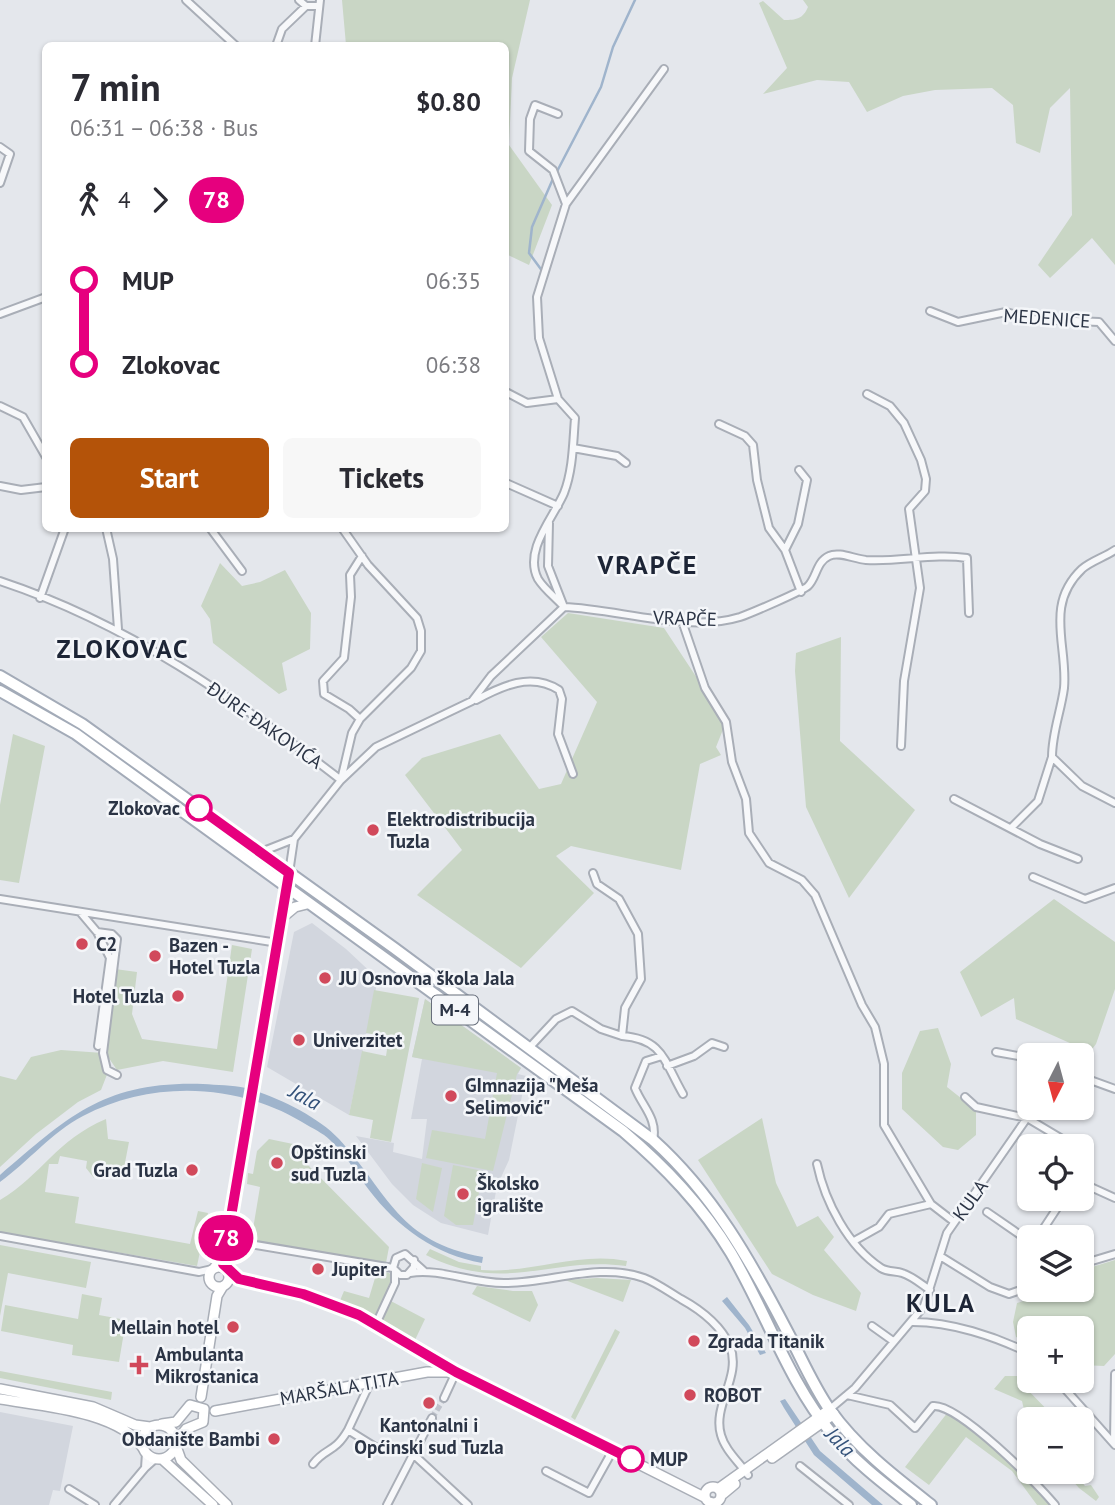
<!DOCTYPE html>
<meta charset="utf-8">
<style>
:root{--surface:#fff;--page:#f7f7f7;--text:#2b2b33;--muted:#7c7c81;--accent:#b45309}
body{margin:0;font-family:"PT Sans",sans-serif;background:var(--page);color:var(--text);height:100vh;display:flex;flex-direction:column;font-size:26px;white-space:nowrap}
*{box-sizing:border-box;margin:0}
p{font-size:23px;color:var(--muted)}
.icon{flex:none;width:38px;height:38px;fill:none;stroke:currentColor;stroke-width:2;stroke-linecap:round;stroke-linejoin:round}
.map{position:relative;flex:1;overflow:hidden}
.details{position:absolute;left:42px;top:42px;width:467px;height:490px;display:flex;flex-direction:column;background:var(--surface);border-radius:10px;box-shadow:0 2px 5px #0004}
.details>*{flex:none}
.badge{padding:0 14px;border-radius:23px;font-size:24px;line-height:46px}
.needle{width:46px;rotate:186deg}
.fabs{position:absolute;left:1017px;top:1043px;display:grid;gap:14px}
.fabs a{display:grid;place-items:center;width:77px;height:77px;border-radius:10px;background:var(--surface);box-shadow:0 2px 5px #0004;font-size:35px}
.map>.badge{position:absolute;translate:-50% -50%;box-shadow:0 0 0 4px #fff}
.legs{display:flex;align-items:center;gap:10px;height:77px;padding:0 28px;font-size:23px}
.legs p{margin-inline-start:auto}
.head{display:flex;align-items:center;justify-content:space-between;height:119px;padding:0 28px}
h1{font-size:38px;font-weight:600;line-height:52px}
.cta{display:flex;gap:14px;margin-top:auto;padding:14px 28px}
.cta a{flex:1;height:80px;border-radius:10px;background:var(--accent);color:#fff;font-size:28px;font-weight:600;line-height:80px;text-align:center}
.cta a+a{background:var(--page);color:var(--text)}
ul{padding:0 28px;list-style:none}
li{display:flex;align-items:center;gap:24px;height:84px;font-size:26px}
li i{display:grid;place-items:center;width:10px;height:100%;margin:0 9px;background:currentColor}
li i::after{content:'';width:18px;height:18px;margin:-9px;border:5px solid;border-radius:50%;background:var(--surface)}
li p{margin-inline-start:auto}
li:first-child i{background:linear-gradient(#0000 50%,currentColor 0)}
li:last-child i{background:linear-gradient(currentColor 50%,#0000 0)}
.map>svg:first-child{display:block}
</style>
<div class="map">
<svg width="1115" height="1505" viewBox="0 0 1115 1505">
<rect width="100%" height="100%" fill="#e4e7ec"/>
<path fill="#d2d6de" d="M312,923L346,949L378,979L349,1115L267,1067L294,932Z
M425,999L521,1068L518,1074L526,1076L509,1160L497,1186L488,1235L441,1223L413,1205L392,1184L356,1136L394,1143L393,1152L422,1159L427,1119H411L422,1059L412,1057Z
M0,1412L73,1426L60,1491L53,1490L49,1505H0Z"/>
<path fill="#c9d6c5" d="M342,0H530L512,78L509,145L552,205L529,265L506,254V46L346,45Z
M803,0H1115V265L1092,238L1050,278L1038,265L1072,215L1070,88L1050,108L1040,153L1016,143L1013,105L992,88L935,90L903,96L867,112L849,82L817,80L763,94L787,68L759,3L763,1L784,20C796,20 803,19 808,7Z
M220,563L242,586L260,582L285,570L311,613L310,649L282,663L287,690L279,694L213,643L210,619L201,606Z
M568,613L664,628L726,722L716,747L721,755L700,764L681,870L571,846L556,856L594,893L521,968L417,895L462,850L405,775L422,758L500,734L539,789L561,784L597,702L541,637Z
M841,637L840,741L915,810L849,898L806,807L795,671L796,653Z
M13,734L45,746L19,883L0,880V805Z
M1054,899L1115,942V989L1096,1044L1090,1052L1016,1019L1014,998L981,1017L960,972Z
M232,945L252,949L233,1072L163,1061L117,1070L104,1051L115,969L137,972L132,1014L142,1039L217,1049Z
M374,990L419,998L391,1142L370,1138L373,1120L349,1115L362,1051L386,1056L389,1037L366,1033Z
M425,999L521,1068L517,1074L493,1171L426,1158L432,1130L485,1139L497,1073L412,1057Z
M938,1028L951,1064L947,1087L976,1110V1135L958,1150L943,1147L902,1109V1073L920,1031Z
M61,1050L103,1053L108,1072L101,1090L78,1102L36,1134L0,1167V1076L16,1080L31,1057Z
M762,1118L776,1183L797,1227L818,1216L834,1237L824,1250L861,1293L856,1311L813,1295L772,1274L698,1160Z
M106,1119L108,1139L129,1142L123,1173L98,1169L94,1178L86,1168L87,1161L60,1156L58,1164H49L45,1192L79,1197L75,1223L190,1244L198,1211L208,1213L197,1266L0,1232V1200C42,1175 56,1140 106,1119Z
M269,1139L293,1144L302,1159L389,1247L386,1263L251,1241L260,1187L247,1184L248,1173L253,1174L257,1151Z
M422,1163L442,1168L433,1212L416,1199Z
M453,1165L483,1171L473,1225H456L444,1216Z
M0,1245L91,1262L86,1288L8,1273L0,1316Z
M430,1249L459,1262L481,1266V1270C530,1274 578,1251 627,1261L626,1266C550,1256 505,1295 426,1255Z
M1115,1260V1354L1104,1366L1082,1365V1328H1029V1340L1025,1342L1016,1337L1013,1322L1017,1303L1027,1300L1036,1290H1082V1270Z
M378,1268L393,1275L375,1319L339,1303L344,1291L369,1298Z
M597,1278L631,1280L623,1302L565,1280Z
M477,1286L513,1291H532L538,1305L530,1322L472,1294Z
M82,1294L102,1298L99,1315L126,1320L119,1362L72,1355L73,1345L1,1331L5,1305L78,1319Z
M387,1299L425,1319L415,1340L378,1318Z
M615,1329L620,1332L575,1420L571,1417Z
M0,1371L112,1392L111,1400L0,1378Z
M1005,1376H1025L1023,1385L1056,1419H1031L1025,1414L1022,1401L994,1389Z
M948,1412L1014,1464L1050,1505H1037L1012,1471L966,1437L929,1485L905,1467Z
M1065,1472H1080L1077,1475L1085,1486L1091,1485L1099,1497L1096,1501L1079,1488Z"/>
<path fill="#9fb4cc" d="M203,1084C217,1085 232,1085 246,1088C275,1096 318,1116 339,1139C390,1195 397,1241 483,1257L482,1263C436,1255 397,1227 369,1190C357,1174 347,1157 333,1143C326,1135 316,1130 307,1125C241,1083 153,1079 83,1116C51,1133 29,1161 0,1182V1175C70,1115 105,1081 203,1084Z
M727,1297L749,1325L766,1353L760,1355L745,1328L722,1301Z
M785,1399L820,1451L883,1505H872L814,1455L784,1408L780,1401Z"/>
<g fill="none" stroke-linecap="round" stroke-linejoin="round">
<path stroke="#9fb4cc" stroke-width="2.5" d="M543,272L529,253L532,227L552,181L601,87L613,47L635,0"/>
<path stroke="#bfc3cb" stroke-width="6" stroke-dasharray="6 3" stroke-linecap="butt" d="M432,1418L444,1398"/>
<defs>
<path id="street" d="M186,0L236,46
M299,0L306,6H318
M276,46L282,29L306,6
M315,46L320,0
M558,114L535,105L530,119L529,151L553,170L566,204
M0,147L10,154L0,183
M930,311L958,322L1006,312L1030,319L1099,322L1115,341
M0,314L46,297
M506,392L527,403L558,399
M867,394L890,406L904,423L921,460L926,479L925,491L909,509L920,588L904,681L901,746
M0,406L23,417L46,457
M719,424L745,436L753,445L757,480L769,528L785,550L801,592
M573,448L617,456L626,463
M506,483L558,506
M0,486L21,490L46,487
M549,523L548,566L564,607C618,609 688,633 740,617C749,614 803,591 808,586C817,577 816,562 829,556C839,551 854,559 866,560C900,562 934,553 967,558L969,613
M106,528L113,559L118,629
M210,528L242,571
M785,550L798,524L807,480L799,470
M1115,550C1105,557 1091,561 1082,569C1044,605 1068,646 1064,688C1061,711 1052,733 1052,757L1082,786L1115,803
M0,581C127,623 236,699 341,780L376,747L472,701L491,676L564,607C556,598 544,589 538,579C523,550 554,517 564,493C573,470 573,443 575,418L558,399L539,338L537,297L566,204L664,69
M40,598L65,528
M682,621L705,688L726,722L732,762L746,799L749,833L769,863L802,880L815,895L862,1005L875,1027L884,1064V1125L931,1204L953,1221
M476,700C502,686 531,672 559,690L562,699L558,734L573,774
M360,719L349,709L324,694L323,681L344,658L351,597L350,575L362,556
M954,799L1040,844L1078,859
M1011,828L1038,801L1052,757
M261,852L294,839
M289,873L294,839L341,780L352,733L360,719L411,668L421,651V631L417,618L368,565L342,528
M1033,877L1085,899L1115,888
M0,899L278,943
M81,913L97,932L110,958L98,1046
M97,932L112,934L117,939L103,1053L107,1070L117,1075
M622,1036C663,1039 664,1061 683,1094
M529,1048L556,1019L572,1011L601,1029L622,1036L625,1008L641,979L638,934L619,899L597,884L593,873
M996,1052L1029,1058
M667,1066L694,1056L712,1043L724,1047
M1082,1077L1115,1089
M965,1097L976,1107L1027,1118
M653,1140C658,1119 642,1106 635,1088L646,1061L662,1056
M1082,1151L1089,1155
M817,1164C825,1202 848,1246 881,1268C887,1272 896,1271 902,1273C912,1276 921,1284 930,1290
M1082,1183L1115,1198
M987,1212L1029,1241
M0,1236L199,1272L212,1269
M1038,1237L1063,1199
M226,1240L393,1268
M854,1241L879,1227L889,1214L931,1204
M940,1256L990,1287L1009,1294L1029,1287
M414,1260V1267L407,1275H400L393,1268L396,1258L405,1254L425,1272
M1082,1264L1115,1254
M229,1272L239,1279L303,1294L359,1315L456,1372L444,1398
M410,1273C441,1268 474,1284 506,1283C551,1283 599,1262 644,1278C657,1283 669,1292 681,1299C701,1310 720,1324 730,1346C742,1377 712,1405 721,1435C725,1450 739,1462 748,1475
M913,1322C951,1322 994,1336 1029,1353
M376,1324L395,1283V1271
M872,1326L893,1341
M1058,1381L1115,1445
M370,1383L348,1430L377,1448
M847,1395L890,1405L915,1428L933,1406C958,1403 1038,1484 1055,1505
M830,1409L855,1388L924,1306L947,1233L1027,1118L1074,1146
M1114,1441L1115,1374
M146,1453L145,1468L155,1459
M413,1454L468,1505
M313,1464C326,1447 334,1454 348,1430
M800,1466L849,1505
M546,1471L589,1493L613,1450
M69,1489L95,1505
M711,1501L717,1505
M114,1505L145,1468
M387,1505L432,1418"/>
<path id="secondary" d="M283,917L295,907L307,904
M209 1277a10 10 0 1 1 20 0a10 10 0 1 1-20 0Z
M215,1267L222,1259L233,1207L289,873
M0,1389L93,1407L135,1425L150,1427
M201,1397L217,1296L223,1286
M0,1399C41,1406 119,1411 143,1448
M215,1411L427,1372H456L704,1497
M162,1424L176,1422L190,1405L204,1409L203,1422L186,1429L177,1440
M142 1442a17 17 0 1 1 34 0a17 17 0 1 1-34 0Z
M176,1446L181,1460L227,1505
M772,1458L834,1414
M162,1459L213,1505
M705 1495a8 8 0 1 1 16 0a8 8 0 1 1-16 0Z
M718,1489L830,1409
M723,1494L735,1484"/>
<path id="primary" d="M0,676L82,724L394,948L653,1140C713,1194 750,1260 787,1331C801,1357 813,1386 830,1410C857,1448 895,1477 931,1505
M0,691L76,734L623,1131C665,1167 702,1205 731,1253C766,1312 788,1381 832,1434C855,1462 883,1483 911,1505"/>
</defs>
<use href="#street" stroke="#a9aeb7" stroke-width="10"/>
<use href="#secondary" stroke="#a9aeb7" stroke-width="12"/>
<use href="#primary" stroke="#a3abb8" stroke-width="14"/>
<use href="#street" stroke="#f7f8fa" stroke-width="6"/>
<use href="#secondary" stroke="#fff" stroke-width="9"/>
<use href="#primary" stroke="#fff" stroke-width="10"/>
</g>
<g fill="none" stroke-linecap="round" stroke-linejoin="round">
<defs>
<path id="line-1" d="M199,808L289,873L223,1264L239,1279L303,1294L359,1315L456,1372L631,1459"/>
</defs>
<use href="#line-1" stroke="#fff" stroke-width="16"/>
<use href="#line-1" stroke="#e6007e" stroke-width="10"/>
</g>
<g fill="#fff" stroke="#e6007e" stroke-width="3.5">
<circle cx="199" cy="808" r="12"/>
<circle cx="631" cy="1459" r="12"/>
</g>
<g fill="#d1495b" stroke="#f4f6f9" stroke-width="2.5">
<circle cx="373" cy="830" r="7"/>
<circle cx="82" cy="944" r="7"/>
<circle cx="155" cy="956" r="7"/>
<circle cx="325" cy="978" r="7"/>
<circle cx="178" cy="996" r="7"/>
<circle cx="299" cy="1040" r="7"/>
<circle cx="451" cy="1096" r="7"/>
<circle cx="277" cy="1163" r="7"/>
<circle cx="192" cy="1170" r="7"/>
<circle cx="463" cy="1194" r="7"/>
<circle cx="318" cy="1269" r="7"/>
<circle cx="233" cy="1327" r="7"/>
<circle cx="694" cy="1341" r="7"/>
<path d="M135.5 1354.5h7v7h7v7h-7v7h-7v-7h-7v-7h7z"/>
<circle cx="690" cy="1395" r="7"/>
<circle cx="429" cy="1403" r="7"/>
<circle cx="274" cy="1439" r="7"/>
</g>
<g text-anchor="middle" stroke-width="5" stroke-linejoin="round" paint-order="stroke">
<rect fill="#f4f6f9" stroke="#676e7b" stroke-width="2" x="432" y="995.5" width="46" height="29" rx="5"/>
<g font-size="18" font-weight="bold" fill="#2b3445">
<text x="455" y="1016">M-4</text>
</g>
<g font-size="19" fill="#2b3445" stroke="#f4f6f9">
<text transform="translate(1047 318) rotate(4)" y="7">MEDENICE</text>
<text transform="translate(685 618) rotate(2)" y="7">VRAPČE</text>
<text transform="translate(265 725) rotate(35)" y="7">ĐURE ĐAKOVIĆA</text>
<text transform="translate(970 1200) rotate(-54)" y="7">KULA</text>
<text transform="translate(339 1388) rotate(-10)" y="7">MARŠALA TITA</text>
</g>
<g font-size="19" font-weight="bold" fill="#2b3445" stroke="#f4f6f9" text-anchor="end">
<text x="180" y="815">Zlokovac</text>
<text x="650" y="1466" text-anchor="start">MUP</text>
</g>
<g font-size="19" font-weight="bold" fill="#2b3445" stroke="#f4f6f9" text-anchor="start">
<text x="387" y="826">Elektrodistribucija<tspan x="387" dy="22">Tuzla</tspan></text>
<text x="96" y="951">C2</text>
<text x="169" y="952">Bazen -<tspan x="169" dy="22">Hotel Tuzla</tspan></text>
<text x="339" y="985">JU Osnovna škola Jala</text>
<text x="164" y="1003" text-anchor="end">Hotel Tuzla</text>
<text x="313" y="1047">Univerzitet</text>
<text x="465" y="1092">GImnazija "Meša<tspan x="465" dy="22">Selimović"</tspan></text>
<text x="291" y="1159">Opštinski<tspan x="291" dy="22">sud Tuzla</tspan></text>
<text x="178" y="1177" text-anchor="end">Grad Tuzla</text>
<text x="477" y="1190">Školsko<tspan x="477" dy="22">igralište</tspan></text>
<text x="332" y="1276">Jupiter</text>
<text x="219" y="1334" text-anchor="end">Mellain hotel</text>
<text x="708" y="1348">Zgrada Titanik</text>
<text x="155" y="1361">Ambulanta<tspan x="155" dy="22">Mikrostanica</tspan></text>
<text x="704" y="1402">ROBOT</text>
<text x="429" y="1432" text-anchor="middle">Kantonalni i<tspan x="429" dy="22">Općinski sud Tuzla</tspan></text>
<text x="260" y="1446" text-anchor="end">Obdanište Bambi</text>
</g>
<g font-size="21" font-style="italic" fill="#34527a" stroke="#f4f6f9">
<text transform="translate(305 1097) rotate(28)" y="7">Jala</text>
<text transform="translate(840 1442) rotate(46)" y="7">Jala</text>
</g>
<g font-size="26" font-weight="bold" letter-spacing="2" fill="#1d2536" stroke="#f4f6f9">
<text x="648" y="574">VRAPČE</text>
<text x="123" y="658">ZLOKOVAC</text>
<text x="941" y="1312">KULA</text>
</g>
</g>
</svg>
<div class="fabs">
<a><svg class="needle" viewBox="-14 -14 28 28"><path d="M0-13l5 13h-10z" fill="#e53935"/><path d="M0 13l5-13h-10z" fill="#7c7c81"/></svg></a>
<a><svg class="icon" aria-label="locate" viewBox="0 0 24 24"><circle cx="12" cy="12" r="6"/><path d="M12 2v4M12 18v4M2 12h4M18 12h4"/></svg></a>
<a><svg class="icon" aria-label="layers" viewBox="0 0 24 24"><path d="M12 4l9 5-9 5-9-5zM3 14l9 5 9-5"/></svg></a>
<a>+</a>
<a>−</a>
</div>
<b class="badge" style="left:226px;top:1238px;background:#e6007e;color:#fff">78</b>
<section class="details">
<div class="head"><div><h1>7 min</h1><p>06:31 – 06:38 · Bus</p></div><b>$0.80</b></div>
<div class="legs"><svg class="icon" aria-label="walk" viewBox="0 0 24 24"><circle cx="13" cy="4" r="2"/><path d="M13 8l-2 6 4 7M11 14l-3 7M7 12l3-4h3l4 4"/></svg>4<svg class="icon" aria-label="forward" viewBox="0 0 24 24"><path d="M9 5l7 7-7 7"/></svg><b class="badge" style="background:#e6007e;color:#fff">78</b></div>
<ul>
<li><i style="color:#e6007e"></i><b>MUP</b><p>06:35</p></li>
<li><i style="color:#e6007e"></i><b>Zlokovac</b><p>06:38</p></li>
</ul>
<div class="cta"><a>Start</a><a>Tickets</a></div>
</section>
</div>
